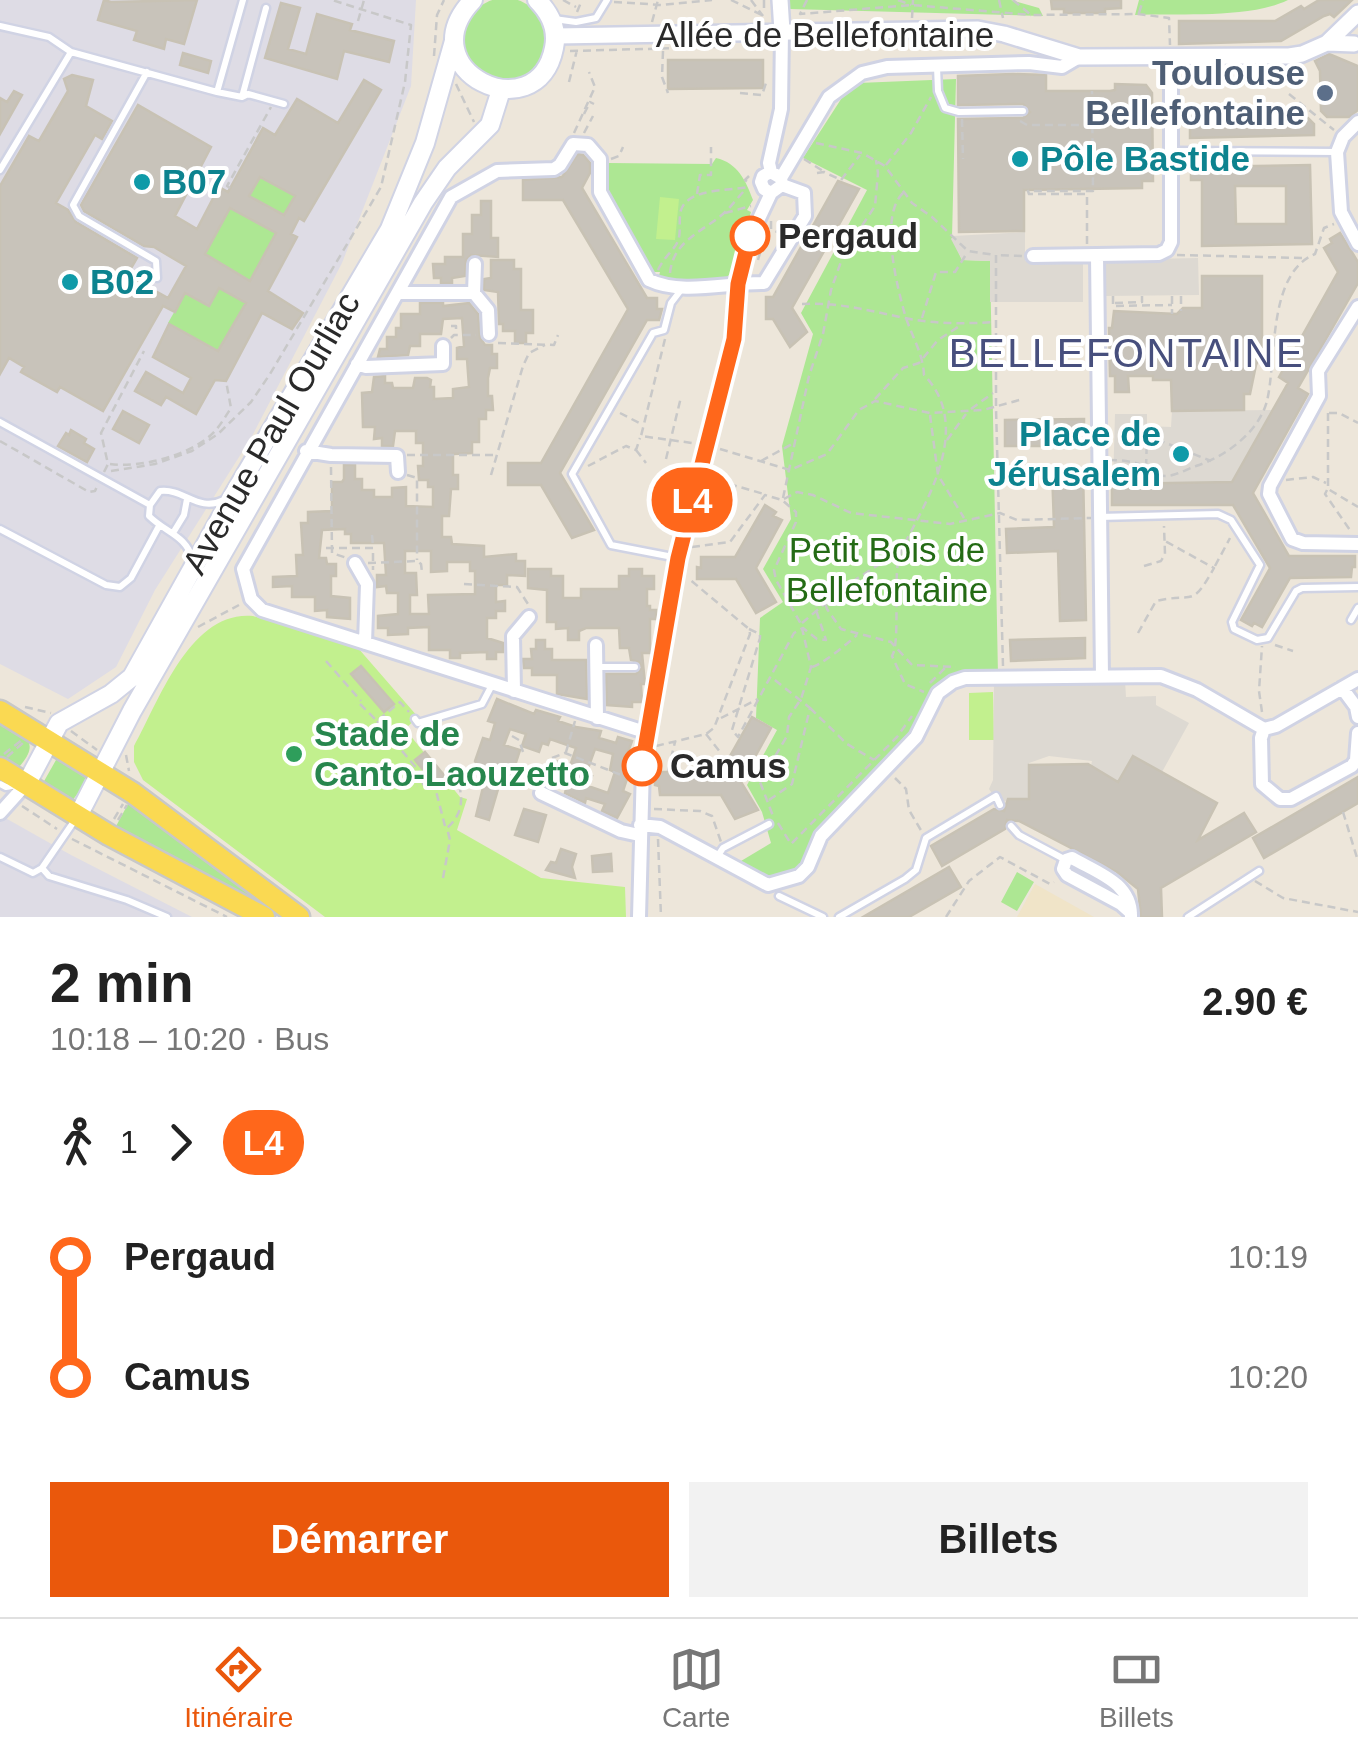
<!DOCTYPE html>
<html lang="fr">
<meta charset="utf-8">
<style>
:root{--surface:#fff;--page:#f2f2f2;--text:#222;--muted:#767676;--line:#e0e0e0;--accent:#ea580c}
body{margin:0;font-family:Helvetica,sans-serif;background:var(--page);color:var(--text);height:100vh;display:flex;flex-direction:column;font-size:38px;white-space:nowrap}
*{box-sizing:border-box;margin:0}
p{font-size:32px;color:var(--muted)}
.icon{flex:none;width:55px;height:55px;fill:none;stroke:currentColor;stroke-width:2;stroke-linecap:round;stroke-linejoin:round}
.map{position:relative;height:917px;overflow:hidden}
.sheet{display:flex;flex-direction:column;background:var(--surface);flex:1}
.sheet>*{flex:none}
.badge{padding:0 20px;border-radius:32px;font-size:35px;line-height:65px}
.map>.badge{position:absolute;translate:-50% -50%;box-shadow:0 0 0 5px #fff}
.legs{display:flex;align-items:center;gap:15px;height:110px;padding:0 50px;font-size:32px}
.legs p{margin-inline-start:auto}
.overview{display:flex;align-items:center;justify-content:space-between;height:170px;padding:0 50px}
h1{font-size:55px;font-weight:800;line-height:75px}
.button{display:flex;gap:20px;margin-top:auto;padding:20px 50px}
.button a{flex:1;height:115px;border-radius:0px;background:var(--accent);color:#fff;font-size:40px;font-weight:800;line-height:115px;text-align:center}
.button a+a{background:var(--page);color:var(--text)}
ul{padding:0 50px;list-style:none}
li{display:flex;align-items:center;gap:35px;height:120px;font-size:38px}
li i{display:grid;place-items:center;width:15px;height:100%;margin:0 12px;background:currentColor}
li i::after{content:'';width:25px;height:25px;margin:-12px;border:8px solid;border-radius:50%;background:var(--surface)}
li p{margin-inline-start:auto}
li:first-child i{background:linear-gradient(#0000 50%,currentColor 0)}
li:last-child i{background:linear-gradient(currentColor 50%,#0000 0)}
.menu{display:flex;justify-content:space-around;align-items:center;height:140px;border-top:2px solid var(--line);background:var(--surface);font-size:28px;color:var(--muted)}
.menu a{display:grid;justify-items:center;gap:5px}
.menu .current{color:var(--accent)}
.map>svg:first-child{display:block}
</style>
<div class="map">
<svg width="1358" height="917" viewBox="0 0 1358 917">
<rect width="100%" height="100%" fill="#ede6da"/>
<path fill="#dedce5" d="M0,0H416L411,86L342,263L251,438L155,590L116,667L68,699L0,664Z
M0,815L71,855L192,917H0Z"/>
<path fill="#f0e4c8" d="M1035,884L1094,917H1017Z"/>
<path fill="#ade793" d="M464 39a41 41 0 1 1 82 0a41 41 0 1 1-82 0Z
M790,0H1011L1039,8L1043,16L790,9Z
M1139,0H1288C1249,19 1179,13 1135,15Z
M956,79L952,237L962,260L990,261L998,675L949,681L917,730L805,865L797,873L768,883L736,864L771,843L762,812L747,785L777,730L756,718L760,618L783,602L763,569L791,519L782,446L813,334L801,313L867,190L803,158L845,93L858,83Z
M716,158C738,163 746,181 753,200L747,210L751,212L733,271L724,280L663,281L658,279L660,272H654L639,247L634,249L604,195L608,163L712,164Z
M260,177L295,196L285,216L243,193L246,187L253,190Z
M230,208L276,233L250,281L205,254Z
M219,288L252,297L218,351L168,323L185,293L209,306Z
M0,720C25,734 43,742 17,769L0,759Z
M62,759L86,776L87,781L72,801L43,783L56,760Z
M129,802L282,917L114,830Z
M1017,872L1034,882L1017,911L1001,902Z"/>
<path fill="#c2f08e" d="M660,197L679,199L675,240L656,239Z
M253,616L358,648L418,717L405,729L460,797L467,799L457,830L541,878L625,887L626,917H325L143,780L134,762V746C159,701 190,610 253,616Z
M993,692L994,740H969V693Z"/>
<path fill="#ddd9d2" d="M1025,232V261H1083V302H990V261L962,260L951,239L953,236Z
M1198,258L1199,295L1103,296V260Z
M1273,410L1232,482L1113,484L1115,414H1147V426L1171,427L1172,411Z
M1125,680L1126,697L1156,696V705L1189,723L1162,772L1133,756L1118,782L1091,766L1092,761L1049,756L1029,763V799H1008L1000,805L989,789L993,780L994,683Z"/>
<path fill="#c8c3ba" stroke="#c8c2b4" stroke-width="2.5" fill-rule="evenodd" d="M104,0L111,2L197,0L184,44L166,39L164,49L134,40L137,31L98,20Z
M1051,0H1121V8L1105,9V13H1064V9H1052Z
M1319,0H1352L1334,17L1330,14L1324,16L1281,41L1179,44V21H1275L1301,6L1304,9Z
M281,3L300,8L288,49L306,54L317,14L352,24L350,30L394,41L389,62L344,51L337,79L265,58Z
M183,53L211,61L208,73L180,65Z
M1329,54L1358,66V110L1349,117H1327L1321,111L1320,71L1315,61Z
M668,60H763V88L668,89Z
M1013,74L1046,75V91H1110L1115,90V84L1146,85L1152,93L1153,181H1142V188L1024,190V231L959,232L958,119L1023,118L1030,112L1023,104L958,105V76Z
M72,75L93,80L86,106L112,121L102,139L95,135L56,203L68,210L76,222L137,258L127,275L168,298L186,266L154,247L144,246L84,211L81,205L138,105L211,147L175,216L197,229L219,187L228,192L263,128L275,135L297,99L338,123L364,80L381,90L304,221L299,218L291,234L297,237L268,291L303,313L292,329L262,313L226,381L215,380L196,414L166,397L161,405L135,391L146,372L183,393L191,378L153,357L169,324L218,351L246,303L219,288L209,306L185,293L175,312L163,306L103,411L60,387L57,392L21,372L24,367L9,358L0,374V186L29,136L39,141L68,91L64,79ZM260,177L295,196L284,215L249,196ZM230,208L276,233L250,281L205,254Z
M14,91L22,95L0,134V98L7,102Z
M1214,115L1308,118L1314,124V135L1190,138V116Z
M578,154L583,155L590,163V173L582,188L647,298H657V309H662L659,320H647L560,473L594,530L572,538L541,485H508V463H541L628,309L563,200H523V180L562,177Z
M1310,165L1312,244L1202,246V180H1191V167ZM1235,186H1286V224H1236Z
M838,181L859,189L792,308L807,332L790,347L773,319H766V297H773Z
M481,201H491V238H498V257L471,255L466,260L465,276L452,278V283H441V278H434L433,264H445V257H463V234H472V215H481Z
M1340,233L1358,262V283L1298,388L1308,394L1253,493L1289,556H1355V567H1352L1351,577L1290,578L1262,627L1254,623L1252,626L1241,620L1270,568L1233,505H1112V484L1232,482L1288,383L1279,377L1338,272L1324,248L1332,243L1330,239Z
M491,260H514V269H521V310H533V333H526V343H515V331H503V324H499L498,292L484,290V279L491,278Z
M1202,276H1262V352L1256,365L1250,394H1244V410L1172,411L1171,380H1153V376H1128L1129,392H1115V376H1110L1109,328H1112L1114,311L1177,314L1183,308H1202Z
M420,303H443V306L469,303L478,314L480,338L485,345H492V354H497V368H490L488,378V396H492L493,410H486V419H479V442H472V453L453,454V475H458V489H451L449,516H442V537H451L452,544L484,546V557L516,554V561H525V576L507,575V585H496V602L505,601V611H496V618H487V638L503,643V652H496V659H487V652L460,653V658H450V650H429V627L408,628V634L388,635V628H378V616L398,614V593H387L386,586L377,587V575H386L384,543H351V534H345V529L322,530L319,558H326L327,564H336V576H331V596L350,598V619L327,617V610L315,611V597H292V586L273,587V577L297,576L296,555H303L301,523H308V512L332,511V482H342L344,479V465H355V479H362V490H374V497H392V488L406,487V506L433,507V487H428V480H419L418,466H423V443H416V431H395L393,446H382V438L374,439L375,427H363L362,393L372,392L374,377L385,376V383H392L393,388H413L415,378H427L431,380L430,387H434V399L453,398V389L469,387L467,359H457V348L464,346L462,318L443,319L441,334H420V346H410L408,355L378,357L380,349H387V337H396V328H401V314H420ZM405,551H431V572L447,571V562H470V571H475V594L428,595L429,614H410V595H417L416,573H405Z
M123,411L149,425L139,443L113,429Z
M1084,419V446H1005V420Z
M71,430L86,439L84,443L94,449L87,462L58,446L66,433L69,435Z
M1083,468L1086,620L1060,621L1058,551L1007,553L1006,529L1054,527L1052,469Z
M765,505L776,512L773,516L782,520L756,568L776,602L756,613L736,579H697V567L701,568V557H735Z
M528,569H551V576H563V598H581V589H619V576H629V569H642V576H654V589H647V606H650V610H656V619H650V653H642L645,684H641L642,702H632V707L607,705L606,674H636L642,668L639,662L631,660L629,648H620L619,628H586L579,631V640H568V628L556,629V622H547V590L528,588Z
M1085,638V658L1011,661L1010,640Z
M536,640H545V649H552V660H586L587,699L557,694V675H532V668H524L523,659H532L531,649H536Z
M361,666L394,704L384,712L351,674Z
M497,699L534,714L536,710L560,717L558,721L576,727L601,731L599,738L616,743L618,737L632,741L628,752L635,754L623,791L630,794L617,818L602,811L605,804L586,798L585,803L565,793L566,789L548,783L556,761L570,766L576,748L550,739L548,745L542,743L539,752L522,746L526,734L510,729L504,745L520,750L510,781L501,779L489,820L476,816L487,771L480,769L475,761L483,738L490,740L495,723L488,721ZM595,749L613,754L610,770L615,772L608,793L588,786L592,776L586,774Z
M752,717L771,728L741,782L758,810L735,819L721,795H660L659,786L655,785V772H721Z
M425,752L448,780L438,788L415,760Z
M1133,756L1217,803L1198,840L1244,813L1256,832L1161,888L1162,917H1141L1138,889L1117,872L1019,821L1007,820L1005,829L942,866L931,846L994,809L1004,811L1008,799H1029V765L1088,764L1118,782Z
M1358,777V803L1264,858L1253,838Z
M524,809L546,815L538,842L515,835Z
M561,849L576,854L572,867L575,878L546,870L551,862L556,863Z
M611,854L612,871L593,872L592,856Z
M949,867L961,887L909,917H863Z"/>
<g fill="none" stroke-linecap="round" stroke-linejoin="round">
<defs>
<path id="service" d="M554,19L576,22L596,18L607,0
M0,26L49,37L71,52
M937,67L938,91L945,108L959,112L1023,111
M147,72L73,205L79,216L156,261L157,278
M217,92L242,97L248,94L284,104
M242,97L266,8
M1171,151L1337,152
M0,170L71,52L217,92L243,0
M0,422L150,505
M1099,517L1218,514L1231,520L1260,565L1232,622L1234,629L1257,640L1268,638L1296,591L1302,588L1358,587
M0,529L106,585L120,587L131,578L159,526
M173,533L184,515L187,499
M678,558L611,545L572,474L653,333L664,330L671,303L681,290
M193,560C186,535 166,533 149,516L150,505L160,491C184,488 198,513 224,500
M1351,620L1358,608
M597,667H635
M415,719L418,723L482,704L492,685
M0,784L6,787L18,785
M1011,826L1019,835L1064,859
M0,857L33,873L42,868L77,817
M717,857L723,848L769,824
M42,868L49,876L127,900L167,917
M779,896L823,917
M839,917L905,879L916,870L926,838L996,796L1000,805
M1188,917L1259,871"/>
<path id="minor" d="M1358,122L1343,137L1337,152L1341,212L1358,244
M771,172L763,176L761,182L764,189L771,193
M781,178L829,97L862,73L887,67L1029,63L1062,67L1079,57
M1033,256L1159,254L1167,250L1171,242V57
M1097,256L1102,676
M475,264L474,293L488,310L489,334
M398,293H474
M1358,307L1318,371L1319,396L1270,486L1269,494L1292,539L1303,543L1358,544
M357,364L366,367L443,364V346
M306,451L331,455L397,456L398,472
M355,563L367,584L365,643
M596,645L597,718
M1342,688L1356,707L1358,717
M514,691L513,636L529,617
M1264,729L1261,738L1262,784L1280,799H1291L1352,766L1356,760L1358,733
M648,733L262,610L251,599L243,569L451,197L497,171L554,169L560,165L573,144L588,145L600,159V192L649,280C682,296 729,282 764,283L805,216L804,193L782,185
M541,793L621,831L639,835
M0,813L27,783
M640,825L660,827L768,885L799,876L808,867L821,836L916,737L938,693L953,682L965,678L1161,676L1197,690L1264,729L1276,726L1358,679
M1131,913L1121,904L1067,875L1063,869L1066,860L1072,858C1098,873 1132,883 1131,917
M639,917L643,766L678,559L733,339L738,285L748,242L771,193L782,185L781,178L771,172L769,163L781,109L782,31"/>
<path id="tertiary" d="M780,0L782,31
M556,36L978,29L1004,34L1079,57L1289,56L1302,54L1327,43L1358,13
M1327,43L1354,44"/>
<path id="secondary" d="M473,0C406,70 537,133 554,48C558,29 550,13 537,0
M27,783L59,723L111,694L132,677L234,494L390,229L425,143L454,41
M78,816L132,711L423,203L447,168L490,125L501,90"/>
<path id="primary" d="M0,711L133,793L299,917
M0,768L109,835L264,917"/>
</defs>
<use href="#service" stroke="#d0d3e4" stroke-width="11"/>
<use href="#minor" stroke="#d0d3e4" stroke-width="18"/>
<use href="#tertiary" stroke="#d0d3e4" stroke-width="20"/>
<use href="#secondary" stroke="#d0d3e4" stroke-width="22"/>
<use href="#primary" stroke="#c8c8c8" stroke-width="25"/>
<path stroke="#c8c8c8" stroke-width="2.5" stroke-dasharray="8 5" stroke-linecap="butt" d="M563,0L576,7
M731,0L766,17
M751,0L763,16
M764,0V13
M807,0L800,14L912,5L1031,15
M898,0L911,5
M999,0L1003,18
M1013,0L1031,15L1138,14L1169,18L1170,45
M614,2L662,5L712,0
M577,12L582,0
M1139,13L1143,0
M912,18L913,0
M358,21L364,0
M652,22L658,0
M570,51L717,47
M663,51L662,77L668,93
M434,56L437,15L444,0
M569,82L577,50
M456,84L474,122
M740,93L762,95L767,80
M1289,94L1334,130
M584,114L590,102L594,104
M962,119L963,159
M1020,121L1027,125H1091
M574,133L595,87L589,72
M584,133L593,116
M816,143L862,153L885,166L912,203L932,217L968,251L995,255
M611,159L619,156L623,147
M804,159L823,171
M886,165L911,133L931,97
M817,173L824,172L841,180L860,155
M749,176L745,180L749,183
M230,188L227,186L271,107
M903,193C879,216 897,286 905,315C912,337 923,353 924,375C965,417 940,476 917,520C910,534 901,548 898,563C894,585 900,644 892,656L905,684L924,692
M697,194L700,175H711V147
M725,213L751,206
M771,221V229L779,233
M1087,244V194H1029L1028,191H1093L1092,91
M1177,255L1304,258
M758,260L764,239
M658,270C664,257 673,251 677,243C682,234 678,220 681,210C688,188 729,191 748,187
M670,273C673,241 702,232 723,214C731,207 738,197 746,189
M1113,296V306L1172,305
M1172,296V314
M1181,296V311
M1115,303L1142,302V296
M802,304C839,302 870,311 905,318C935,324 964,324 994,322
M922,318L936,272H955L967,253
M451,326H456V334
M451,338L454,335H476
M665,339L641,436L692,443
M498,343L554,345L558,335
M875,399L903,368L919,363L938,340L961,325
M971,409L993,393
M620,413L643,425
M1328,413V489L1358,507
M1329,413H1339L1358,423
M930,415L938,475L964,518
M947,440L966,414
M0,441L89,492L95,491L98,484
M720,449L790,470L827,454L859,410L875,401L930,413L983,410L1023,399
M636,450L646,463
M407,455H494
M666,459L681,397
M1109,460C1119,460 1131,461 1139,464C1149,468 1156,477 1167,476C1177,475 1187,469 1196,466C1225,457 1259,432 1267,401C1277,359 1267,274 1315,254L1324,228L1334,224
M761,461L794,443
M110,464C141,468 187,456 211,435C219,428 225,417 231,408L226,381
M588,466L626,446L636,450L640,438
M331,467L332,553L347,558
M1146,467L1147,438L1161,441L1211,461
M111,471L155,464L192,451L218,434L251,402L270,374L381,187L405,82L411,25L332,0
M104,472L108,464L101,433L144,351
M407,475L417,478V560
M491,475L523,366L529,353L545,345
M1286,480L1313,477L1326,483
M729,484L764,494
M1327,490L1325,494L1352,533
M783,498L809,376L823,334L831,290L844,253L875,206L878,173L876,160
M784,499L797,492L813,495L851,513L950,524L1000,513L1017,520L1091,518
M372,535L373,546
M692,547L730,542L765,495L782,500L796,512V522L774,570L776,580L801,624L811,667L801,699L789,717L787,736L760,782L773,816
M326,548H373V570
M368,563L417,561L421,564L422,572
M1144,566L1161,561L1165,554L1164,526
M1215,566L1230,538
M464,584L517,587L528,604
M802,623L847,585L900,551
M198,627L239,605
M749,629L760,634V638L732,730L738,737L794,633L803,628L817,639L826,640L816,610L818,580L827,609L841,629L891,642L912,665L956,667
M1138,633L1156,601C1195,592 1191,609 1214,568L1165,541
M1275,645L1293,651
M326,661L361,701
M1003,666L996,408V255L1022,256
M812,667C823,664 848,643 857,635
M930,683L946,667
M360,704L377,721L400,702L409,712
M25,707L51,713
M810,708L847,744L874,760
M1262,712L1259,691L1262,646
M721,718L758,699
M377,721L428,782L417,786
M71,731L97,750
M706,734L720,752
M512,736L519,740L523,752
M656,746L706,734L714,728L750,634L749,629L688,578
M566,752L575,721
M4,754L22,740
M126,755L129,771
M7,757L24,742
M552,758L565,753L629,778
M668,771L675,742
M895,778L906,789L909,810L922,832
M429,783L436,791L445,826
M769,800L792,784L810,708L771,677
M22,806L57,829
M654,809L700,811L712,816L721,842
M1343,812L1358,861
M114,819L123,804
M118,820L127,805
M778,823L791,844L897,737L912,716
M72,839L227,917
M658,839L661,917
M443,878L450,840L447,828C465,812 463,796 456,774
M1255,881L1283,898L1358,912
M946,917L969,881L1000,857L1050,884L1054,882"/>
<use href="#service" stroke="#fff" stroke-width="6"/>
<use href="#minor" stroke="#fff" stroke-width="12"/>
<use href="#tertiary" stroke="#fff" stroke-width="15"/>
<use href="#secondary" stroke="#fff" stroke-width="18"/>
<use href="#primary" stroke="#fad952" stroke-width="20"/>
</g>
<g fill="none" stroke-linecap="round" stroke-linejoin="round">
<defs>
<path id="line-1" d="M642,766L678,558L734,339L738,284L750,236"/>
</defs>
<use href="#line-1" stroke="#fff" stroke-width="22"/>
<use href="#line-1" stroke="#ff671b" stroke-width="15"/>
</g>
<circle fill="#5c6f8a" stroke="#fff" stroke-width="4" cx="1325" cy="93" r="10"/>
<g fill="#0f9aa8" stroke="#fff" stroke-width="4">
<circle cx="1020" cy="159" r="10"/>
<circle cx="142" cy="182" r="10"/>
<circle cx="70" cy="282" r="10"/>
<circle cx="1181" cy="454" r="10"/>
</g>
<g fill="#fff" stroke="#ff671b" stroke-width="5">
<circle cx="750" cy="236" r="18"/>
<circle cx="642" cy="766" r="18"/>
</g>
<circle fill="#2e9e5b" stroke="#fff" stroke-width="4" cx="294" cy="754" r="10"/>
<g text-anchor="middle" stroke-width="8" stroke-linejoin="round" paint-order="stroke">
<g font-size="35" fill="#2a2a2a" stroke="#fff">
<text x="825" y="47">Allée de Bellefontaine</text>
<text transform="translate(271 433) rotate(-60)" y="12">Avenue Paul Ourliac</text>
</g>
<g font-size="35" font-weight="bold" fill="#4e5e75" stroke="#fff" text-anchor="end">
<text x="1305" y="85">Toulouse<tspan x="1305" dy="40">Bellefontaine</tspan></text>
</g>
<g font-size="35" font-weight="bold" fill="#0d838f" stroke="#fff" text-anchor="start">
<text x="1040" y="171">Pôle Bastide</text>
<text x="162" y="194">B07</text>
<text x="90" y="294">B02</text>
<text x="1161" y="446" text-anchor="end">Place de<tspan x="1161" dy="40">Jérusalem</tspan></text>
</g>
<g font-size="35" font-weight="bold" fill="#2a2a2a" stroke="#fff" text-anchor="start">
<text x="778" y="248">Pergaud</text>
<text x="670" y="778">Camus</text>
</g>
<g font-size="35" fill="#246b15" stroke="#fff">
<text x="887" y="562">Petit Bois de<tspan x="887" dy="40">Bellefontaine</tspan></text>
</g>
<g font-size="35" font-weight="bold" fill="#27864d" stroke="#fff" text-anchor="start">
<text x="314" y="746">Stade de<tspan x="314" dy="40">Canto-Laouzetto</tspan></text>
</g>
<g font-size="40" letter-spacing="2.5" fill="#474f7d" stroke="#fff">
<text x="1127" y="367">BELLEFONTAINE</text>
</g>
</g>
</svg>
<b class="badge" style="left:692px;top:500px;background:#ff671b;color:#fff">L4</b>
</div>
<section class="sheet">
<div class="overview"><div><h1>2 min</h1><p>10:18 – 10:20 · Bus</p></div><b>2.90 €</b></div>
<div class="legs"><svg class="icon" aria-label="walk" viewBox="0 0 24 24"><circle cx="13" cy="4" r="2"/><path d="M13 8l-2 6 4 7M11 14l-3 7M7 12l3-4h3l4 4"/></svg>1<svg class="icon" aria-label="forward" viewBox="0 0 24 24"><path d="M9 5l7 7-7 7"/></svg><b class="badge" style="background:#ff671b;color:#fff">L4</b></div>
<ul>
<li><i style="color:#ff671b"></i><b>Pergaud</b><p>10:19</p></li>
<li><i style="color:#ff671b"></i><b>Camus</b><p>10:20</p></li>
</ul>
<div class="button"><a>Démarrer</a><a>Billets</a></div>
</section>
<nav class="menu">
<a class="current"><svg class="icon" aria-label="directions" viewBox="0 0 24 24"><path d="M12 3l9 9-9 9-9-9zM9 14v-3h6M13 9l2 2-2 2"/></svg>Itinéraire</a>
<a><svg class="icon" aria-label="map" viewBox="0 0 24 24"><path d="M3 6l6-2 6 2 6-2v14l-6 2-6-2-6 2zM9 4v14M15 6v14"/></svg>Carte</a>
<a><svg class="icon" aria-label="tickets" viewBox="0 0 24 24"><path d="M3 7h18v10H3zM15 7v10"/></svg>Billets</a>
</nav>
